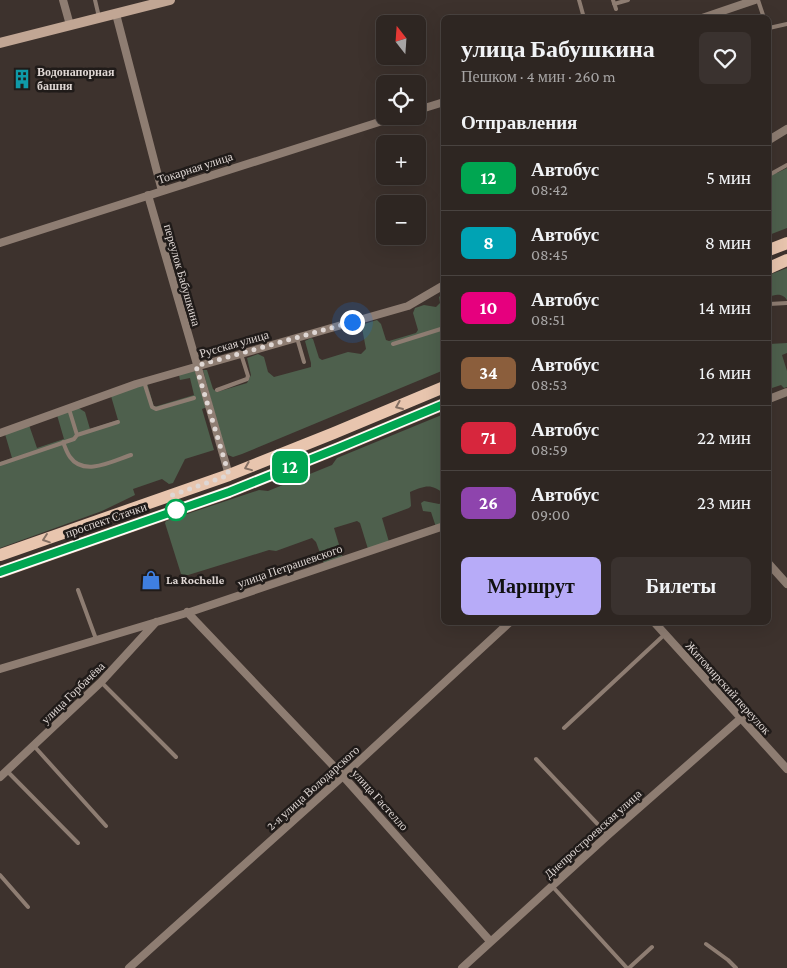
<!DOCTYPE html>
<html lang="ru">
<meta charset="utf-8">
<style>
:root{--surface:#2e2622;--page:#3a322f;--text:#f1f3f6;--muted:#a7a5a5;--line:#494340;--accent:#b7abf8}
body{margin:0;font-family:"Crimson Pro",serif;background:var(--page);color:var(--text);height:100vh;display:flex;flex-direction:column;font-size:19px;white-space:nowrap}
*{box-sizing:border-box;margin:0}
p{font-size:16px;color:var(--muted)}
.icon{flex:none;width:28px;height:28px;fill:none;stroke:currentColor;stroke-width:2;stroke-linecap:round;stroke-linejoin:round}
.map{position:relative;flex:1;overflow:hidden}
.details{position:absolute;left:441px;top:15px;width:330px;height:610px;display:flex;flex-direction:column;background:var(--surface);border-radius:8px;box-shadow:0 5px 20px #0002,0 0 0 1px var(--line)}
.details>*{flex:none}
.badge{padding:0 10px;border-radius:8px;font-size:18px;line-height:32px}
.needle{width:32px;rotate:343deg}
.tools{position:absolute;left:376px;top:15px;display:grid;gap:10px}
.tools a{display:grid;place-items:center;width:50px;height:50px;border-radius:8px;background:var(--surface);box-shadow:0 5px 20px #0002,0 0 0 1px var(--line);font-size:25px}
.you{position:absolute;width:25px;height:25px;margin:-12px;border:4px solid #fff;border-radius:50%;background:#1a73e8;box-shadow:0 0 0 8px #1a73e833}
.map>.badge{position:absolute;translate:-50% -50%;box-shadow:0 0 0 2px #fff}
h2{padding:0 20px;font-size:19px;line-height:45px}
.round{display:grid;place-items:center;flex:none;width:52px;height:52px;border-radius:8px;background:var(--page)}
.headline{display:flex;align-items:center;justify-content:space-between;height:85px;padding:0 20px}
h1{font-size:24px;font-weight:800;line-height:38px}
.action{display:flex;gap:10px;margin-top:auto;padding:10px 20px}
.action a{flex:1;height:58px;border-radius:8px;background:var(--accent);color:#111;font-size:20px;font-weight:800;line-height:58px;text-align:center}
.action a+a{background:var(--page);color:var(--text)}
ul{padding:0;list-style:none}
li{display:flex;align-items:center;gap:15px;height:65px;padding:0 20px;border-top:1px solid var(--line)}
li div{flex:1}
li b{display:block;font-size:19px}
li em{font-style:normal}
li .badge{min-width:55px;font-weight:700;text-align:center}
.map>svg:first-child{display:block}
</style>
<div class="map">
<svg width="787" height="968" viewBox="0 0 787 968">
<rect width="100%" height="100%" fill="#3d322d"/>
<path fill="#4e604d" d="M787,168V228L769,235V173H777Z
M787,268V300C783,293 775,294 769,297V275Z
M444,292V370L242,454L233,457L228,455L223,444L203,370H207L213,389L217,392L247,383L251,375L247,358L258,354L264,357L268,372L274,377L311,367V363L305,341L311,338L313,339L319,358L322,360L348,352L361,354L366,349L362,328L364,324L377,320L381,324L386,340L389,341L416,333L418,330L413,313L415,308L424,305L436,307L440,303L439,297Z
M787,343V353L782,355L787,371V387L784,388L781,385L772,388L769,379V344Z
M195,370L207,407L202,409L214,450L185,459L173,483L169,484L162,479L133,489L135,495L102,511L0,548V462L12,458L5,434L29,425L37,448L64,439L57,415L77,407L85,412L90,429L118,420L111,396L147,383L154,407L194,395L190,378L180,380L179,375Z
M444,414V494C431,483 425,486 410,492L411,506L409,508L382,518L389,542L368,549L360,523L357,521L334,528L343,558L324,564L316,542L312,538L276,551L269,550L185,576L181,574L165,523L166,521L259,490L268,491L332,465L337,458Z
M424,501L439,504L444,502V525L436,527L431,512L423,511L421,503Z"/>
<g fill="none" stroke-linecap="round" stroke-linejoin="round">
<path stroke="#8e7d72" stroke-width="4" d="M95,0L99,17
M579,0L584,18
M613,0L616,9
M758,0L764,18
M614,4L628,0
M769,28L787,24
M769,175L787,165
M441,286L444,294
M769,304L787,303
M297,338L304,362
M393,344L444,328
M144,382L152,407L156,409L194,398
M217,390L247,379L248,376L241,354
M77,435L118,422
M63,442C65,447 67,453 70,457C84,477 113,461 131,455
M0,464L74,439L77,435L69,409
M78,590L96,639
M101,682L176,757
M564,728L664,635
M34,746L106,826
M536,759L608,835
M7,771L78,843
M0,875L28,907
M552,886L627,968
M706,944L728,960L736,968
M629,968L652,947"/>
<path stroke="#8e7d72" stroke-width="8" d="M63,0L70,25
M116,14L162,191
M702,18L755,0
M418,110L444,102
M769,140L787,129
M148,195L229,475
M0,243L398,116
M769,399L787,392
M0,433L136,384L408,306L444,285
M769,564L787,584
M187,612L343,776L490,941
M654,622L787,769
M0,669L190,612L444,526
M0,777L101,682L156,622
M129,968L343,776L510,622
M462,968L608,835L740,719"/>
<path stroke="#c1a694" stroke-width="10" d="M0,43L170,0"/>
<path stroke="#e8c5ae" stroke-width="12" d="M769,250L787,243
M769,268L787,260
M0,555L229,475L334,433L444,387
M0,572L229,492L341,447L444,404"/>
</g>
<defs><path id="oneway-chevron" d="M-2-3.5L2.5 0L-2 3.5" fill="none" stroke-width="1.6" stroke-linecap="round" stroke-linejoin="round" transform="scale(1.25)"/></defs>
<g stroke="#847064">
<use href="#oneway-chevron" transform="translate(399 406) rotate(157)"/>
<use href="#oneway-chevron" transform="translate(248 467) rotate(158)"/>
<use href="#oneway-chevron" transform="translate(46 539) rotate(161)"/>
</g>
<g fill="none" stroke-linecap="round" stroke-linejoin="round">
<defs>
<path id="line" d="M0,572L229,492L341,447L444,404"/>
</defs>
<use href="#line" stroke="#fff" stroke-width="11"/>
<use href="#line" stroke="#00a651" stroke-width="8"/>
<path stroke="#dfd7d4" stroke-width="5" stroke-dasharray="0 9" d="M176,510L170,496L229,475L196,366L352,322"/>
</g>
<defs>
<symbol id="building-bare" viewBox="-9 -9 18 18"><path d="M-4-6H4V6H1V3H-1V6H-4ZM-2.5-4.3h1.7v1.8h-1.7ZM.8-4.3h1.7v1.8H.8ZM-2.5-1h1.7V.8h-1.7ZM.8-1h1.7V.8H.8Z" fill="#0f9aa8" stroke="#201b19" stroke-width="2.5" paint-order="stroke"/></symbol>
<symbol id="shop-bare" viewBox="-9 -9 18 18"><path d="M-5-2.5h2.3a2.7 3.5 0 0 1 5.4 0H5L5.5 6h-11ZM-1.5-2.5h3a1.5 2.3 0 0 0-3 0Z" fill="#3f7fe0" stroke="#201b19" stroke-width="2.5" paint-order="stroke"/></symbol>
</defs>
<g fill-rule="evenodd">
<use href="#building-bare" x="8" y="65" width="28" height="28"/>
<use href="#shop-bare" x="137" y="566" width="28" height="28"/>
</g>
<circle fill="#fff" stroke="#00a651" stroke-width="2.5" cx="176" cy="510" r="10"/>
<g text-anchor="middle" stroke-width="5" stroke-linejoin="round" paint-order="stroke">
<g font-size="12" font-weight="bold" fill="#dfd7d4" stroke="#201b19" text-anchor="start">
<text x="37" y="76">Водонапорная<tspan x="37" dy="14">башня</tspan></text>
<text x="166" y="584">La Rochelle</text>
</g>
<g font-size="12" fill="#dfd7d4" stroke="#201b19">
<text transform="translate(195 168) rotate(-18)" y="4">Токарная улица</text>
<text transform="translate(182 275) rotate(74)" y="4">переулок Бабушкина</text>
<text transform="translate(234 344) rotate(-16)" y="4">Русская улица</text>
<text transform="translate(106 520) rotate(-19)" y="4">проспект Стачки</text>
<text transform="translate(290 566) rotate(-19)" y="4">улица Петрашевского</text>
<text transform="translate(728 688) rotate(48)" y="4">Житомирский переулок</text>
<text transform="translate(73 693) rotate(-44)" y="4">улица Горбачёва</text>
<text transform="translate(313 788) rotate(-42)" y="4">2-я улица Володарского</text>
<text transform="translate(380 800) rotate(48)" y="4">улица Гастелло</text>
<text transform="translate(593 834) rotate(-42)" y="4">Днепростроевская улица</text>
</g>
</g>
</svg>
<div class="tools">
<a><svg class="needle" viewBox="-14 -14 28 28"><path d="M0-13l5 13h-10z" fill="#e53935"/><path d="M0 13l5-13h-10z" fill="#a7a5a5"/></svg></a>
<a><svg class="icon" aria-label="locate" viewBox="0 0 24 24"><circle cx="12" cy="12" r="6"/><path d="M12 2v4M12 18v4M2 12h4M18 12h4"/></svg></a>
<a>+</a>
<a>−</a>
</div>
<div class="you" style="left:352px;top:322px"></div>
<b class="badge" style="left:290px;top:467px;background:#00a651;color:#fff">12</b>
<section class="details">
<div class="headline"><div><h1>улица Бабушкина</h1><p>Пешком · 4 мин · 260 m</p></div><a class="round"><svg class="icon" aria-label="heart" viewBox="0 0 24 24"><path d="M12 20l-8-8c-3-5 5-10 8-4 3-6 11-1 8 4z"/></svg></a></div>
<h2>Отправления</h2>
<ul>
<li><span class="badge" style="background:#00a651;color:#fff">12</span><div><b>Автобус</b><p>08:42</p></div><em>5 мин</em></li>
<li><span class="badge" style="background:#00a3b4;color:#fff">8</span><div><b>Автобус</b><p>08:45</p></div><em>8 мин</em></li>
<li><span class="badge" style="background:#e6007e;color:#fff">10</span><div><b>Автобус</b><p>08:51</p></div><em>14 мин</em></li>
<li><span class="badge" style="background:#8b5e3c;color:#fff">34</span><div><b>Автобус</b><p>08:53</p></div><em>16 мин</em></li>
<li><span class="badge" style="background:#d7263d;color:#fff">71</span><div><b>Автобус</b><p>08:59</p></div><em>22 мин</em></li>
<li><span class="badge" style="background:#8e44ad;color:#fff">26</span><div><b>Автобус</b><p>09:00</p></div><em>23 мин</em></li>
</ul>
<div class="action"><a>Маршрут</a><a>Билеты</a></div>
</section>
</div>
